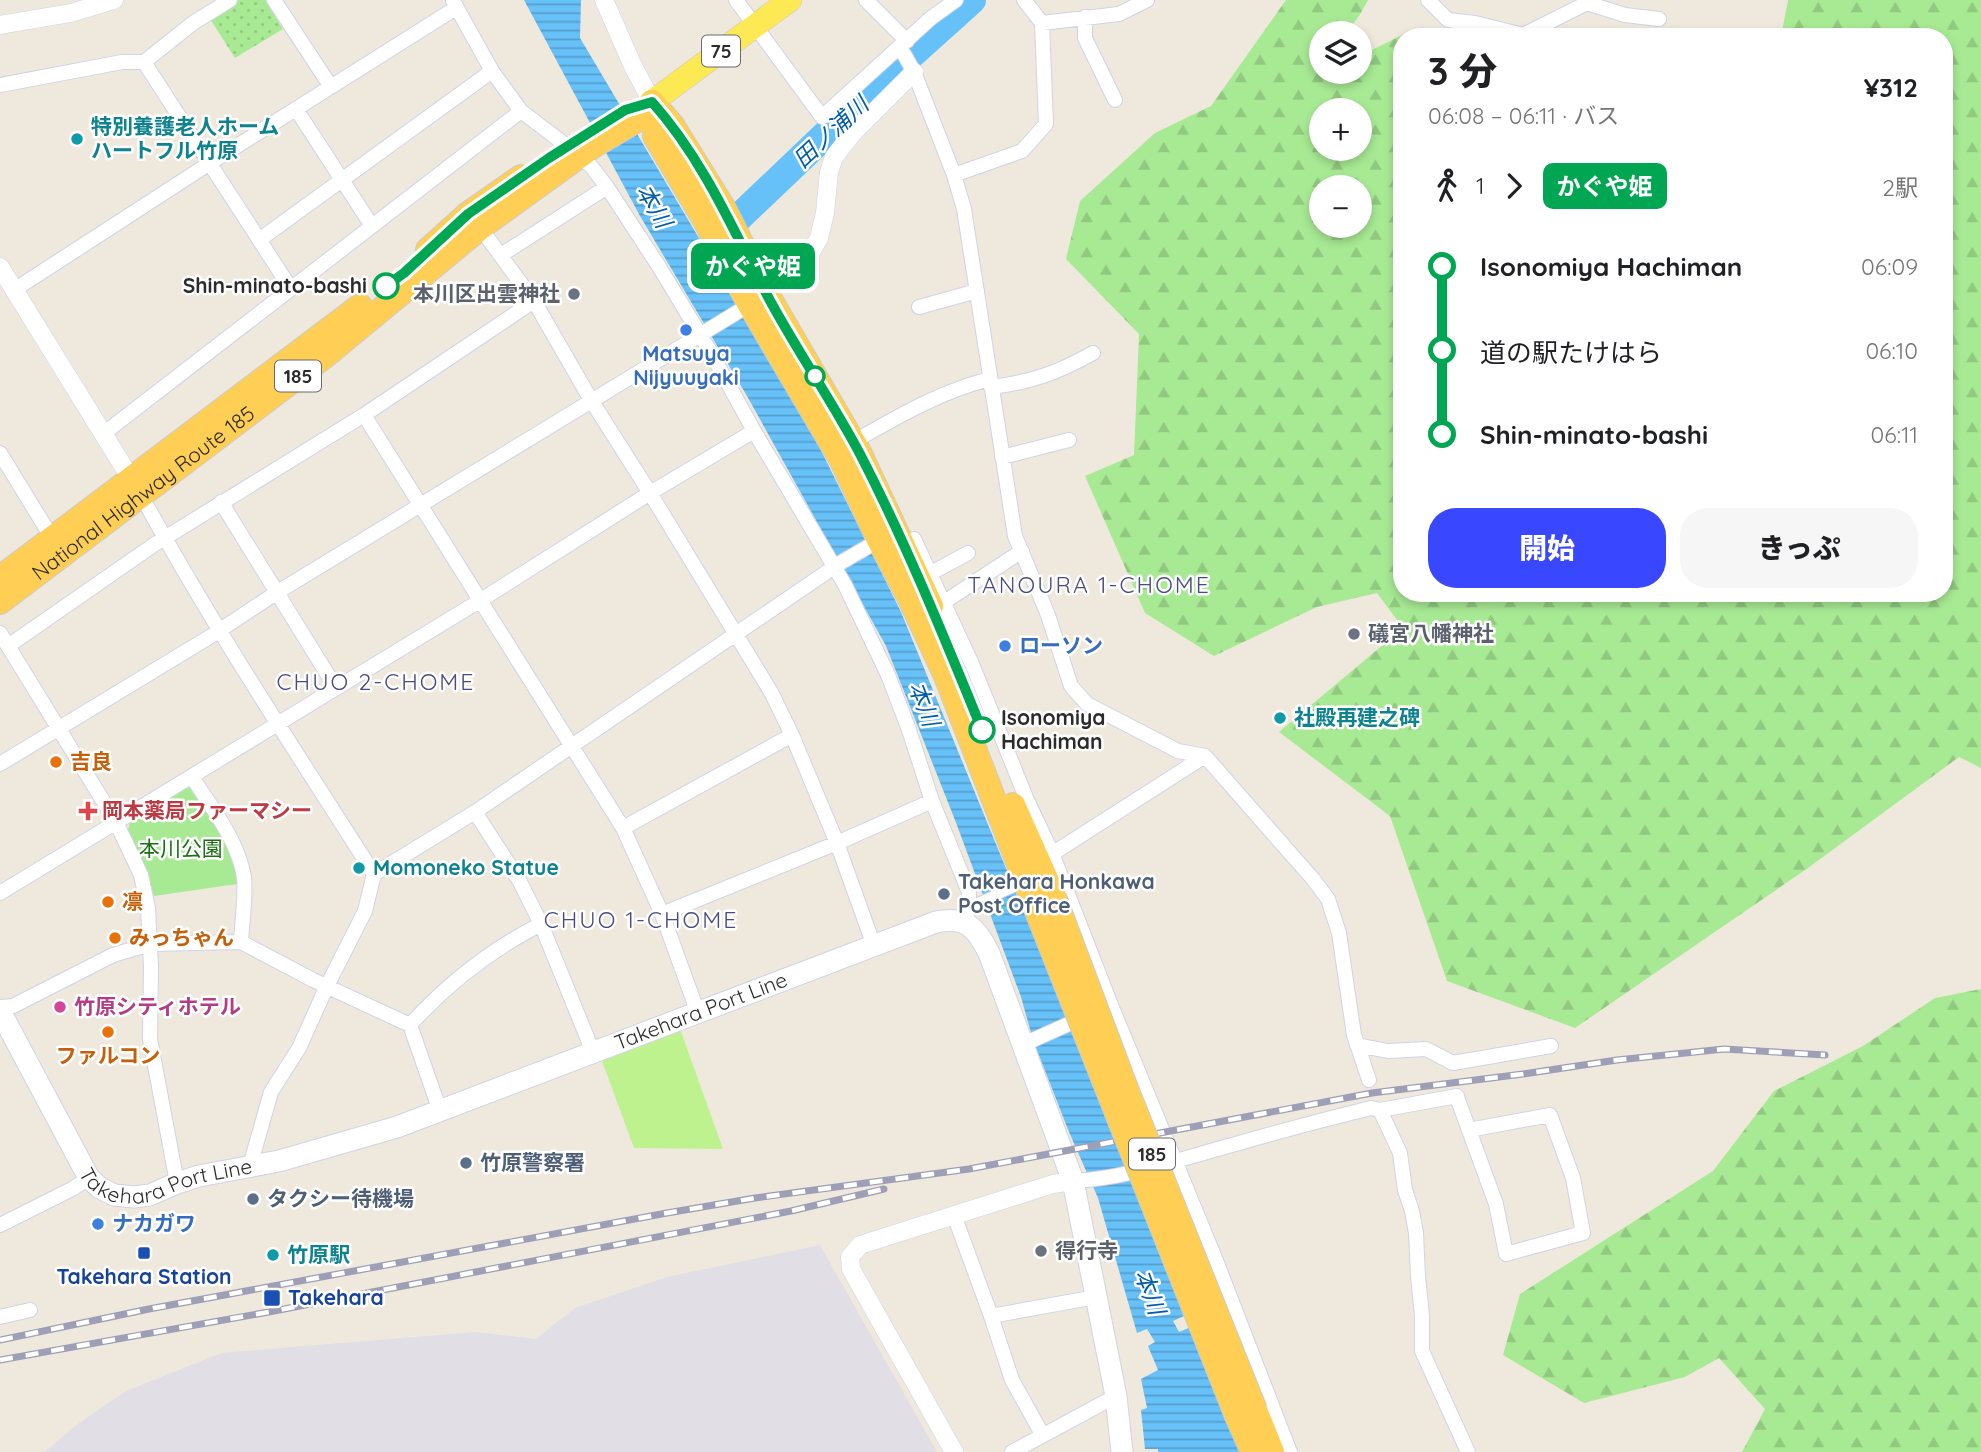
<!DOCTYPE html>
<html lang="ja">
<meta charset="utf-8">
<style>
:root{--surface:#fff;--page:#f6f6f6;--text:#202124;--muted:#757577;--accent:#3947ff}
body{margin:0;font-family:Quicksand,"Noto Sans JP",sans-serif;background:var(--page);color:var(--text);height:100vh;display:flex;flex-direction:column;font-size:26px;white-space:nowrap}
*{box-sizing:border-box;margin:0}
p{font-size:23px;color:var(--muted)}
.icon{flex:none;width:38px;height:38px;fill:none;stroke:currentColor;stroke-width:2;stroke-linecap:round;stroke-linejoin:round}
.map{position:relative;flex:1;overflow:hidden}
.side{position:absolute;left:1393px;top:28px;width:560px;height:574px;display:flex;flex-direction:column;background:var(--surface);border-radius:28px;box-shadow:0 4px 10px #0003}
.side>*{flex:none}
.badge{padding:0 14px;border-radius:10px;font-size:24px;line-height:46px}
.tools{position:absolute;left:1309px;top:21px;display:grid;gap:14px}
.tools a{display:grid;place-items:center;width:63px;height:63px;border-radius:50%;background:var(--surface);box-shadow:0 4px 10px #0003;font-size:35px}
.map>.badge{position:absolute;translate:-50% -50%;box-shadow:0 0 0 4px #fff}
.legs{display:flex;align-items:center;gap:10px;height:77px;padding:0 35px;font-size:23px}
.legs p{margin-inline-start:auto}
.headline{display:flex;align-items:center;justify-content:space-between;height:119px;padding:0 35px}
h1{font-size:38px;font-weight:800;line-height:52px}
.primary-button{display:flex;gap:14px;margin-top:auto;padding:14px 35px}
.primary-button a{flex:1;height:80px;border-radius:28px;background:var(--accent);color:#fff;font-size:28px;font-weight:800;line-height:80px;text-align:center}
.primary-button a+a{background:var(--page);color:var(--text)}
ul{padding:0 35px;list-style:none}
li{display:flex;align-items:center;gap:24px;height:84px;font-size:26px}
li i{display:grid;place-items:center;width:10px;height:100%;margin:0 9px;background:currentColor}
li i::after{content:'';width:18px;height:18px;margin:-9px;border:5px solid;border-radius:50%;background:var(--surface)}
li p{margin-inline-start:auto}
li:first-child i{background:linear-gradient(#0000 50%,currentColor 0)}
li:last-child i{background:linear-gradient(currentColor 50%,#0000 0)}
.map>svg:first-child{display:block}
</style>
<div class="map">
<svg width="1981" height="1452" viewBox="0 0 1981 1452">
<defs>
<pattern id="grass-dots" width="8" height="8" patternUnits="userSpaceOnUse" patternTransform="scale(1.75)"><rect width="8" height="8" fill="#a8ea94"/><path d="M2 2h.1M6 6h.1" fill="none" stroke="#91c980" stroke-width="1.8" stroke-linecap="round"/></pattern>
<pattern id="forest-firs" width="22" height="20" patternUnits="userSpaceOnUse" patternTransform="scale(1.75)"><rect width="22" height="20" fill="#a8ea94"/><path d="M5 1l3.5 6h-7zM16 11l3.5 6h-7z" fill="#91c980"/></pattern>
<pattern id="water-rules" width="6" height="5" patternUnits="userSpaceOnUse" patternTransform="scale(1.75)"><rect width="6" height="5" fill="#67c1f9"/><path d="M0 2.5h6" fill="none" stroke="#559dca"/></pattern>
</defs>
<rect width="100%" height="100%" fill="#eee9dc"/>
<path fill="#e1dee6" d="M820,1245L937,1452H45L75,1426L126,1391L221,1353L475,1332L536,1339L575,1308L667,1277Z"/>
<path fill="url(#grass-dots)" d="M238,0H265L283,29L235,58L210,19Z"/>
<path fill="url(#forest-firs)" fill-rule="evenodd" d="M1286,0H1368C1355,24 1351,33 1321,33V72H1360V56L1408,32L1416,37H1402V593H1944V37H1781L1788,0H1981V768L1959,757L1808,868L1575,1028L1447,981L1390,816L1279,732L1403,628L1377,593L1317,607L1214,656L1145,613L1085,476L1134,455L1139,334L1066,259L1080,201L1155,133L1211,106ZM1321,110H1360V149H1321ZM1321,187H1360V226H1321Z
M1981,989V1452H1742L1765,1409L1719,1358L1685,1377L1584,1403L1503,1355L1520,1294L1713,1171L1774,1091L1863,1046L1935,998Z"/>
<path fill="#a8ea94" d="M187,787L191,788C210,818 235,848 237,884L154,896L147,873L128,830L130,822Z"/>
<path fill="#bdf28f" d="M680,1029L723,1149L634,1148L601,1058Z"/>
<path fill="url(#water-rules)" d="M524,0H581L580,38L800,408L901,612L1023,910L1221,1299L1173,1321L1179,1332L1229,1311L1279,1452H1158V1449H1145L1141,1410L1147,1408L1141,1379L1158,1370L1148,1346L1155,1342L1147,1329L1137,1333L1098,1198L1069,1132L1033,1040L1021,997L955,820L886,646L747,396L640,216Z"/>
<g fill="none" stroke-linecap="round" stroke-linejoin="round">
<path stroke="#67c1f9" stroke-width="28" d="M713,242L882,81L972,0"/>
<defs>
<path id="pedestrian" d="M969,907L1018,885"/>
<path id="minor" d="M274,0L331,87
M736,0L822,117L931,18L956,0
M866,0L907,41
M1024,0L1042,23L1119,14L1147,0
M1428,0L1448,20L1475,23L1523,35L1587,3L1625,15L1659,19
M453,1L492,71L521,111L567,146
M1085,17V38L1115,100
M900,47L914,72L954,175L964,209L1015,536L1048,615L1071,686L1087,704L1178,751L1205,756L1313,879L1328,899L1339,933L1354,1035L1369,1080
M144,62L291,289
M0,85L122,62H144L193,23L230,0
M296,109L372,226
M578,156L591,166L607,187L658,265L710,351L754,431L845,585L888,675L909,730L932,801L969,892V907L965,922
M954,175L1022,151L1046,124L1042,23
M476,222L534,301L591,400L650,493L771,692L792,735L837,843L874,946
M259,240L492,71
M501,255L607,187
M14,290L210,163L456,8
M919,307L977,291
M991,387C1032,382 1057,373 1093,353
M364,415L623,828L662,914L698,1013
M103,434L521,111
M853,442C897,417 941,391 990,379
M0,453L52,538
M1002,457L1069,440
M141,495C212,625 294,749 374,874
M221,502L336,688
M914,539L972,664L1027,800L1052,853L1111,1005
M931,573L968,553
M938,606L1022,551
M0,633L116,822L141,875L148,908L151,967L150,1039L177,1183
M8,646L155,544L364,415L534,301
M0,764L211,636L276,593L754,302
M192,777C211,807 238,840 244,877C246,898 242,921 241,942
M475,812L519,880L541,924L593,1052
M623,828L792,735
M1044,859L1205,756
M0,893L481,600L650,493L754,431
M662,914L837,843L932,801
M0,1007L13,1006L113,955L150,944L241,942L313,980L410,1025C447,984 492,949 541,924
M410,1025L440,1111
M1024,1044L1111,1005L1215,1258L1290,1452
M1357,1045L1388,1051L1426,1049L1453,1063L1551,1046
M1380,1110L1457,1096L1458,1100L1496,1204L1506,1254L1583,1233L1573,1178L1550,1115L1469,1130
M250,1166L271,1092L299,1048L327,986L365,911L374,874L475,812L840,563L883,538
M1073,1181C1123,1179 1177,1160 1225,1147C1273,1133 1322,1120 1371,1108L1380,1110L1400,1153L1405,1190L1412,1211L1416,1233L1418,1276L1422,1316V1351L1468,1452
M954,1215L991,1316L1012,1380L1042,1434
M0,1225L72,1189L89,1178
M991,1316L1096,1297
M0,1317L30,1310
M1012,1452L1116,1396"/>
<path id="tertiary" d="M604,0L632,64L652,102
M0,25L71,13L114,0
M0,267L136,487
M767,294L807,259L819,238L825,213L829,172L834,157L852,134L914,72
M954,1452L851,1269L850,1257L860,1245L1053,1184L1073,1181"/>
<g id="secondary">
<path id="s1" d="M0,1011L89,1178L100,1188L114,1195L134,1197L150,1195L177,1183L199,1176L279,1161L397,1127L936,922C967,916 976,928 989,953L1073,1181L1116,1396L1122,1452"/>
</g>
<path id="primary" d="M652,102L790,0"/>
<g id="trunk">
<path d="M652,102L655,136L703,217L750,305L842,461L879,540L910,599L946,676L1035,906"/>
<path d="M652,102L672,125L723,207L767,294L859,452L931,606"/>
<path d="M428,250L468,214L521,177"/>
<path d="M0,578L360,306"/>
<path id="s2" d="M0,602L325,356L481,227L593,146L632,123L652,102"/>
<path d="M1013,805L1054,897"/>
<path d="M1255,1410L1272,1452"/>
<path d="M1237,1416L1253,1452"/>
</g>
</defs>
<use href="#pedestrian" stroke="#d1d3e5" stroke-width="12"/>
<use href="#minor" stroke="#d1d3e5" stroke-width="16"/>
<use href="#tertiary" stroke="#d1d3e5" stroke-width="19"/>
<use href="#secondary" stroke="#d1d3e5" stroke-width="23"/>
<use href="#primary" stroke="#ccc" stroke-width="24"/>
<use href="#trunk" stroke="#ccc" stroke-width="26"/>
<use href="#pedestrian" stroke="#fff" stroke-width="10"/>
<use href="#minor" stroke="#fff" stroke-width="14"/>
<use href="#tertiary" stroke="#fff" stroke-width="18"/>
<use href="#secondary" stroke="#fff" stroke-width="21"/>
<use href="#primary" stroke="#fde953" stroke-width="23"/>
<use href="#trunk" stroke="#fece55" stroke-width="24"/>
<defs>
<path id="rail" d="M0,1340L149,1309L667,1213L755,1198L969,1169L1372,1093L1523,1074L1617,1060L1724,1049L1825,1055
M0,1360L274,1311L791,1211L884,1189"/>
</defs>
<use href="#rail" stroke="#9e9fb7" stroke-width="7"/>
<use href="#rail" stroke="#fff" stroke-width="4.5" stroke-dasharray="13" stroke-linecap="butt"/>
<defs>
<path id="trunk-bridge" d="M1054,897L1127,1091L1255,1410
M1035,906L1237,1416"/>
</defs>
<use href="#trunk-bridge" stroke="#ccc" stroke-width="26" stroke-linecap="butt"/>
<use href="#trunk-bridge" stroke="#fece55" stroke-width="24"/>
</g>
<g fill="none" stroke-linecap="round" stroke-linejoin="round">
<defs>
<path id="line-1" d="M386,286L404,273L468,214L549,158L625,110L652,102C702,158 732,227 766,293C795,348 831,399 860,454C906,543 944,637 982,730"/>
</defs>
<use href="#line-1" stroke="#fff" stroke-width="16"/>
<use href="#line-1" stroke="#00a651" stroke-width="10"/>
</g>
<g fill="#0f9aa8" stroke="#fff" stroke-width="2.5">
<circle cx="77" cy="139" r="7"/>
<circle cx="1280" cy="718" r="7"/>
<circle cx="359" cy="868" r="7"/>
<circle cx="273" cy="1255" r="7"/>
</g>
<g fill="#fff" stroke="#00a651" stroke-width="3.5">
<circle cx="386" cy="286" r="12"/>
<circle cx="815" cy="376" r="9"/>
<circle cx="982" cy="730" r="12"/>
</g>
<g fill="#6b7280" stroke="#fff" stroke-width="2.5">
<circle cx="574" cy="294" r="7"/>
<circle cx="1354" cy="634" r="7"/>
<circle cx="1041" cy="1251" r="7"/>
</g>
<g fill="#3f7fe0" stroke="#fff" stroke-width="2.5">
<circle cx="686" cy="330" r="7"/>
<circle cx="1005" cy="646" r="7"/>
<circle cx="98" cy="1224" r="7"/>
</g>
<g fill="#e8710a" stroke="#fff" stroke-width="2.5">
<circle cx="56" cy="762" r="7"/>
<circle cx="108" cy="902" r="7"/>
<circle cx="115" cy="938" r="7"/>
<circle cx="108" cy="1032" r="7"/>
</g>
<path fill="#e0444e" stroke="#fff" stroke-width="2.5" d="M84.5 800.5h7v7h7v7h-7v7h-7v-7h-7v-7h7z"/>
<g fill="#5c6f8a" stroke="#fff" stroke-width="2.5">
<circle cx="944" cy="894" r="7"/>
<circle cx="466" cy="1163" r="7"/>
<circle cx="253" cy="1199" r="7"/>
</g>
<circle fill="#d1479c" stroke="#fff" stroke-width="2.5" cx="60" cy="1007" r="7"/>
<g fill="#1a4fb4" stroke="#fff" stroke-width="2.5">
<rect x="137" y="1246" width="14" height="14" rx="3.5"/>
<rect x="263" y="1289" width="18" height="18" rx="3.5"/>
</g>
<g text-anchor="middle" stroke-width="5" stroke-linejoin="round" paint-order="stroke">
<g fill="#fff" stroke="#6b6b6b" stroke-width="2">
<rect x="702" y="35.5" width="38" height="31" rx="5"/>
<rect x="275" y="360.5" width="46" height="31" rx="5"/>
<rect x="1129" y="1138.5" width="46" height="31" rx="5"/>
</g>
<g font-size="19" font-weight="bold" fill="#2b2b2b">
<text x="721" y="58">75</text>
<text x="298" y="383">185</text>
<text x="1152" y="1161">185</text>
</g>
<g font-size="21" font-weight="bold" fill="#0d838f" stroke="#fff" text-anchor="start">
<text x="91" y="134">特別養護老人ホーム<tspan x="91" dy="24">ハートフル竹原</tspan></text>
<text x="1294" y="725">社殿再建之碑</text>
<text x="373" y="875">Momoneko Statue</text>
<text x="287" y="1262">竹原駅</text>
</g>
<g font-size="21" font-weight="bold" fill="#2b2b2b" stroke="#fff" text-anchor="end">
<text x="367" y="293">Shin-minato-bashi</text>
<text x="1001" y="725" text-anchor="start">Isonomiya<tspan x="1001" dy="24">Hachiman</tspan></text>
</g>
<g font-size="21" font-weight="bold" fill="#5b616d" stroke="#fff" text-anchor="start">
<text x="560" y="301" text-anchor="end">本川区出雲神社</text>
<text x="1368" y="641">礒宮八幡神社</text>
<text x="1055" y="1258">得行寺</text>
</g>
<g font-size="21" font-weight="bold" fill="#366cbe" stroke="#fff" text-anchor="start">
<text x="686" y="361" text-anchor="middle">Matsuya<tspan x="686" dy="24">Nijyuuyaki</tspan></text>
<text x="1019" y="653">ローソン</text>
<text x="112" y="1231">ナカガワ</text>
</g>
<g font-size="21" fill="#2b2b2b" stroke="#fff">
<text dy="7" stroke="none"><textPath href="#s2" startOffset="180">National Highway Route 185</textPath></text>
<text dy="7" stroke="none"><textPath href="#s1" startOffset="838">Takehara Port Line</textPath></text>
<text dy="7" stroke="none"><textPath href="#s1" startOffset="271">Takehara Port Line</textPath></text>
</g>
<g font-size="21" font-weight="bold" fill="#c56008" stroke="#fff" text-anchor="start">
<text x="70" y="769">吉良</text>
<text x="122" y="909">凛</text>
<text x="129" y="945">みっちゃん</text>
<text x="108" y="1063" text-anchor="middle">ファルコン</text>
</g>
<g font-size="21" font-weight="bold" fill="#be3a42" stroke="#fff" text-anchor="start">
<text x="102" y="818">岡本薬局ファーマシー</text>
</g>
<g font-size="21" fill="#1c7014" stroke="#fff">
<text x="181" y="856">本川公園</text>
</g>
<g font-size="21" font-weight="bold" fill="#4e5e75" stroke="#fff" text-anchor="start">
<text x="958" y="889">Takehara Honkawa<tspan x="958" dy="24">Post Office</tspan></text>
<text x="480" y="1170">竹原警察署</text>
<text x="267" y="1206">タクシー待機場</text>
</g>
<g font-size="21" font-weight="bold" fill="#b23c85" stroke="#fff" text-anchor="start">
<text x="74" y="1014">竹原シティホテル</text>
</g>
<g font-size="21" font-weight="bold" fill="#164399" stroke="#fff">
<text x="144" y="1284">Takehara Station</text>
<text x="288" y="1305" text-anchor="start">Takehara</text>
</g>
<g font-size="23" font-style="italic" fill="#015ca9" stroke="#fff">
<text transform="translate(831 132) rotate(-43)" y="8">田ノ浦川</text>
<text transform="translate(654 206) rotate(60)" y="8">本川</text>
<text transform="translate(924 704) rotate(69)" y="8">本川</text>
<text transform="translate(1150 1292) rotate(70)" y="8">本川</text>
</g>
<g font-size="23" letter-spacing="2" fill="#474b81" stroke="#fff">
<text x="1089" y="593">TANOURA 1-CHOME</text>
<text x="376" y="690">CHUO 2-CHOME</text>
<text x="641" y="928">CHUO 1-CHOME</text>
</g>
</g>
</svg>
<div class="tools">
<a><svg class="icon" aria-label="layers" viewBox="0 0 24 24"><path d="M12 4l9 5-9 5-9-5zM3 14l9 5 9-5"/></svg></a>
<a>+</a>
<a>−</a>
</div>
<b class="badge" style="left:753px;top:266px;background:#00a651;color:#fff">かぐや姫</b>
<section class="side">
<div class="headline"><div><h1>3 分</h1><p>06:08 – 06:11 · バス</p></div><b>¥312</b></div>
<div class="legs"><svg class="icon" aria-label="walk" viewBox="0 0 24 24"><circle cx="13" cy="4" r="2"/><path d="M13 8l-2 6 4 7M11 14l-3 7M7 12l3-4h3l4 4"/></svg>1<svg class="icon" aria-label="forward" viewBox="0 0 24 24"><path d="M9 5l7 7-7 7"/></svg><b class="badge" style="background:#00a651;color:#fff">かぐや姫</b><p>2駅</p></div>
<ul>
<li><i style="color:#00a651"></i><b>Isonomiya Hachiman</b><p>06:09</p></li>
<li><i style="color:#00a651"></i><span>道の駅たけはら</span><p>06:10</p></li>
<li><i style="color:#00a651"></i><b>Shin-minato-bashi</b><p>06:11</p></li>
</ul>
<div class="primary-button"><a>開始</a><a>きっぷ</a></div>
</section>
</div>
